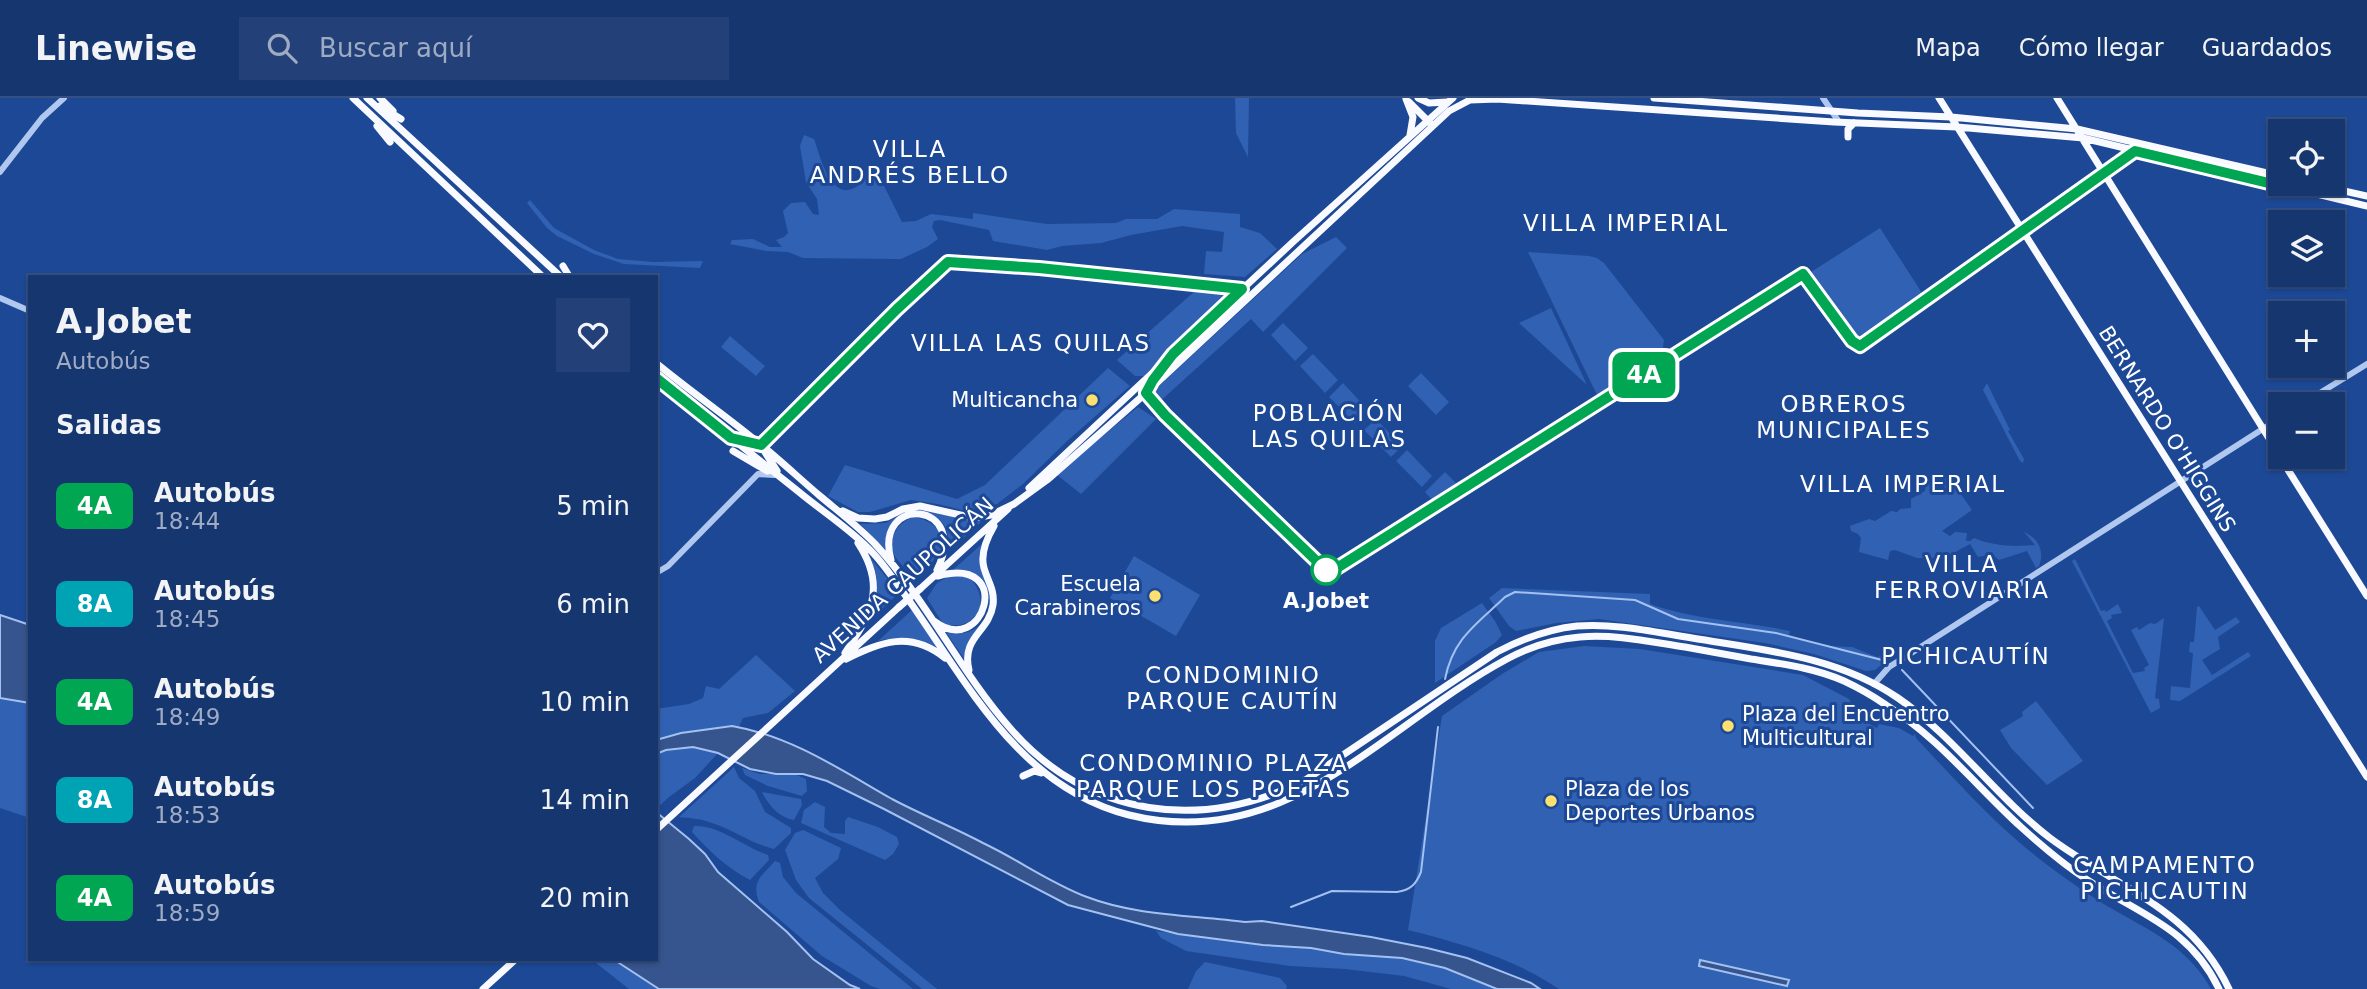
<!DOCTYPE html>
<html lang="es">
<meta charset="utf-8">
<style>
:root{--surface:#163670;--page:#234178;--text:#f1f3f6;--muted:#9eabc3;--line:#355083}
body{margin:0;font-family:"DejaVu Sans",sans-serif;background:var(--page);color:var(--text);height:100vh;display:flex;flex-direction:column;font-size:26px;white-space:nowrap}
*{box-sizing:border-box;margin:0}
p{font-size:23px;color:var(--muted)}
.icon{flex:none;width:38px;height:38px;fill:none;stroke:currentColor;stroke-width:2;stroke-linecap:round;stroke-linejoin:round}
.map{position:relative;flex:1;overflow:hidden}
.sheet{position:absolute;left:28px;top:177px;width:630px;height:686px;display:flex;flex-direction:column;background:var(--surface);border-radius:0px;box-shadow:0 2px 5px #0004,0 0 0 2px var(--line)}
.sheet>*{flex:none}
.badge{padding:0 14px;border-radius:10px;font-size:24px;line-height:46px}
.tools{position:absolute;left:2268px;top:21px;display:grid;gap:14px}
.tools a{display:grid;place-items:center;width:77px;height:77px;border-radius:0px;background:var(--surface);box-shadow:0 2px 5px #0004,0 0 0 2px var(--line);font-size:35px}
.map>.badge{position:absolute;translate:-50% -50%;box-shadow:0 0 0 4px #fff}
h2{padding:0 28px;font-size:26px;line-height:63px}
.round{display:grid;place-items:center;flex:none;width:74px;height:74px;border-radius:0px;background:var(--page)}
.headline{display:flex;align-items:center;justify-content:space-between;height:119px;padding:0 28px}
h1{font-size:33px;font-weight:700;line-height:52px}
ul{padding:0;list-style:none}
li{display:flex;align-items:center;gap:21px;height:98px;padding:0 28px}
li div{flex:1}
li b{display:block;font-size:26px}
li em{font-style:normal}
li .badge{min-width:77px;font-weight:700;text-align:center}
header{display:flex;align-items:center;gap:42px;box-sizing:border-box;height:98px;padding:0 35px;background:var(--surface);border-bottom:2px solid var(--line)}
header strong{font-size:33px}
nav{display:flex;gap:38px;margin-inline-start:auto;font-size:24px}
.search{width:490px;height:63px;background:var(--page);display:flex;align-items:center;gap:18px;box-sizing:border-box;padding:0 24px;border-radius:0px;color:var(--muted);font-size:26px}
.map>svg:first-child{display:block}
</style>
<header>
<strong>Linewise</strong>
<div class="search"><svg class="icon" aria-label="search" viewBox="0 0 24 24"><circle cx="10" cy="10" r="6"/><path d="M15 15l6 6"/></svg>Buscar aquí</div>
<nav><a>Mapa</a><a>Cómo llegar</a><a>Guardados</a></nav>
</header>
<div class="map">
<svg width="2367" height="891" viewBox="0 0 2367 891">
<rect width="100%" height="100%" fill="#1d4895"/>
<path fill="#3161b3" d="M1235,0H1249L1248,59L1236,35Z
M804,37L814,41C819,54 829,100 852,91C861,88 866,78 874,73L877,74L902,124L916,123L931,116L973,121V115L1047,126L1116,125L1126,121H1157L1174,111L1240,116V129L1260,135L1277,151L1245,179L1204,176L1206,153L1222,154L1224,134L1182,128L1131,137L1101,145L1062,148L1047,152L993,143L989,132L940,122L934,123L932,129L938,141L927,149L901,161L803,160L788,154L766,153L730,146L732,142L753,141L770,149H782L776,142L784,139L788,135L783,113L791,105L805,104L813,116L819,117L817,101L806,84L800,48Z
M530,102L554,130L594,152L618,161L653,164L703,163L700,170L624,166L594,156L557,138L547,130L527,105Z
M1880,130L1924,198L1860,244L1855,240L1808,176Z
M1336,139L1347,150L1263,234L1251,221L1157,306L1149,297L1302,156Z
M1528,154L1589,158L1597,160L1604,165L1664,242L1663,249L1665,259L1602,299L1597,297Z
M1195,193L1231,194L1144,278H1135L1117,262Z
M1551,210L1587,287L1519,225Z
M1283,225L1308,250L1295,263L1271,237Z
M730,238L765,268L756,278L721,249Z
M1313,256L1338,282L1325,295L1300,268Z
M1108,270L1130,288L1067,343L1023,386L997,406L966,413L938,406L911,402L870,414H858L828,398L845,367L957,401L985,387Z
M1421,275L1449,304L1436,317L1408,288Z
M1343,285L1368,312L1355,325L1329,299Z
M1987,285L2010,332L2008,333L2024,361L2023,365L2020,363L1983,292Z
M1138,309L1156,321L1081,396L1056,376Z
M1376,321L1402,348L1391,359L1364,332Z
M1407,352L1432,378L1422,389L1396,363Z
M1445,374L1461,390L1436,406L1425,394Z
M1943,378H1948L1951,382L1972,412L1942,433L1950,438L1955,434L1967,435L1966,443H1970L1974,440C1993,448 2014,449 2035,447L2024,434C2038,440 2045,453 2039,468L2036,470L2027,453L1999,462L1992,456L1978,459L1970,446L1939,463L1936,460H1917L1895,452L1890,453L1888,462L1859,454L1861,440L1858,436L1851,433L1850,428L1869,421L1875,423L1891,413L1897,414L1900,411L1911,410V401L1925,393L1926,386Z
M918,411L981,424L949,453C950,421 935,412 905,416L886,444L887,453L860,426L886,425L905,414Z
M914,419C928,421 946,432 941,449C938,461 923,472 915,481C909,474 901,467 896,460C885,443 897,424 914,419Z
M983,445L990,492L991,512L965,562L945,533C952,534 961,536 968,534C1005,521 991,473 954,471Z
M869,458L899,495L871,521L876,494Z
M1134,458L1200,497L1176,538L1110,500Z
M2075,461L2101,513L2105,512L2106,514L2118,506L2122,515L2111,517L2112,520L2107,523L2133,575L2145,573L2144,570L2149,567L2131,532L2137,529L2139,532L2150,525L2155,526L2164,520L2155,600L2159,601L2160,610L2151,615L2072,463Z
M951,477L970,480C993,505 976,534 943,526L927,500L937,485Z
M1502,490L1650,496V506C1695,522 1743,523 1790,533L1789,537L1823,548L1852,549L1877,559L1892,556L1893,558L1875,572L1866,573L1814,556L1765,545L1599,521L1556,525L1516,533L1509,528L1489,500Z
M1482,505L1495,523L1502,537L1496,544L1435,585V543L1441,530Z
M2199,508L2215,532L2236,519L2240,524L2218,539L2220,551L2202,562L2212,577L2248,554L2251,558L2180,603L2170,602L2171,588L2190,590L2193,555L2189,554L2190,544H2194L2197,509Z
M912,512L940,552C920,541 901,537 878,543Z
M1584,548L1640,551L1803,577L1849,601L1864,623L1877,630L1879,626L1899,630L1913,638L1915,636L1916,640C1951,677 1986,717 2026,750C2049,769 2074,787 2099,803C2142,830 2185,844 2211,891H1559C1515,861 1460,845 1408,832L1442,618L1502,576L1539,554Z
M756,557L795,593L768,615L743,620L739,629L699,632L656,642V611L689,606L703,600L706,588L719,591Z
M0,600L30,605V720L0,710Z
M2036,603L2083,663L2047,687L2011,650L2000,632L2023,618L2022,614Z
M693,649L718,655L695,680L669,699L656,711V656L666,652Z
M734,669L739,680L755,693L765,714L791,730V735L774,751C752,746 734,732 712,725C702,721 690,720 679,719Z
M742,670L760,676L792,675L806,681L807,693L802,698L768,688L745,677Z
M762,694L801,701L802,707L794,722C780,720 768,707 762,694Z
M815,704L825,709L824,729L831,735L845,736V723L848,719L878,729L897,739L899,746L893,756L885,762L801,725L804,712Z
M694,728C720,727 744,749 768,757L769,762L750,782C727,770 709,753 692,734Z
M803,732L841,750L838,761L815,780L823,795L840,812L937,891H922L809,800L796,782L785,752L795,735Z
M775,763L780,765L783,779L796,795L913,891H880L871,888L822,858L759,804C751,783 762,778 775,763Z
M1156,833L1263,847L1311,850L1344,856L1402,860L1445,870L1497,891H1451L1404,878L1345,871L1290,868L1186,853L1161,840Z
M591,861H613L659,891H629Z
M1205,864L1280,880L1287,888L1286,891H1188L1196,873Z"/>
<path fill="#36548d" stroke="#a3c1f1" stroke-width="2" d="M0,517L30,527V605L0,600Z
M732,628C791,638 841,672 892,701C922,717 953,729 983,745C1019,762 1050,785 1087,799C1136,818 1194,817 1245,824L1262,823L1371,839L1427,850L1467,860L1531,885L1540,891H1497L1445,870L1402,860L1344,856L1311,850L1263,847L1178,836L1068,807L884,711L827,683L803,676H776L750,671L718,655L693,649L666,652L656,656V642L681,635Z
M656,714L689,741L705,756L718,774L787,834L813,861L850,887L860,891H659L613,861H656Z
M1700,862L1789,882L1787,888L1699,868Z"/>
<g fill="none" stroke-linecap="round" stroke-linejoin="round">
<path stroke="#a3c1f1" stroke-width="2" d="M1902,572L2033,710
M1445,581C1453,540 1477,526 1505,499L1515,494L1635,502L1678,521L1776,535L1882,562
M1291,809L1332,793L1397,794C1411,792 1416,786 1421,774L1438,629"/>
<path stroke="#b0c8ef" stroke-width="6" d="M1823,0L1839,24
M0,74L42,20L64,0
M0,200L30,213
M2302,306L2367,266
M761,347L897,211L949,164L1039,170L1242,191
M656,475L668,468L758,376L774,377
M1874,586L1889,569L1905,559L2280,320"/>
<path stroke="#f8faff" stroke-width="7" d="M353,0L542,178
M367,0L560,178
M380,0L393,13
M1418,0L1429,5L1447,4
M1654,0L1858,15L1951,19L2077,31L2280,78
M1939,0L2367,679
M2057,0L2280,358
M1406,1L1413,19L1410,37
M1409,4L1430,25
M380,8L401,21
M377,28L390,44
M1848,39V31L1854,25
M2313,86L2367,98
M563,168L569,178
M656,265C690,293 726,318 760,346C781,363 800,381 820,398C839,414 859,429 876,447C927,503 960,573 1010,630C1087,720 1204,735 1307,681L1497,554C1522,541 1548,531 1577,528C1615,525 1654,534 1692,540C1763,552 1837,558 1898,600C1955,639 1995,698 2050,740C2117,790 2190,809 2229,891
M656,280C704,318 752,356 799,394C823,414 852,432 873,455C886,469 897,486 908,501C968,586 1020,690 1129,717C1287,756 1382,628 1507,561C1529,549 1555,541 1580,539C1615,536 1651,544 1685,549C1707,553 1729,557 1751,561C1783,566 1815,570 1844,583C1859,590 1873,598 1886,607C1938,639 1977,689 2021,729C2043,749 2064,767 2089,783C2141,817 2190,830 2219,891
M1149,288L1165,268
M763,351L777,373
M733,353L767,373
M2280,359L2367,498
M1029,390L1294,143L1453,0
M843,413L858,420L875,421L887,419L903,411L920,408L974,420L991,417L1014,406L1047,382L1146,295L1449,13L1470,2L1497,1L1834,24L1957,29L2083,40L2367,108
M891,462C873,395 971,403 937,472
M920,491L1008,411
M934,523C984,562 1016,457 938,478
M845,555C871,516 887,489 858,445
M846,561C881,544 910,532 945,560
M969,572C961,539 989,534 993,507C995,492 988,484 984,470C980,456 987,440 994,428
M1023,678L1034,673L1041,675
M656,732L899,509
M483,891L516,861"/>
<path stroke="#f8faff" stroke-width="7" d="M899,509L920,491"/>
</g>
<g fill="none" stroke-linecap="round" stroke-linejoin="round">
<defs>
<path id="line" d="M656,280L731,340L761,347L897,211L948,164L1039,170L1242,191L1173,256L1153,282L1146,295L1165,317L1329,475L1803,176L1852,243L1860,248L2135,53L2290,90L2296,86"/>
</defs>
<use href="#line" stroke="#fff" stroke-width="16"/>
<use href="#line" stroke="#00a651" stroke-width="10"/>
</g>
<g fill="#fee06f" stroke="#1d4895" stroke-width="2.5">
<circle cx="1092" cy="302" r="7"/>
<circle cx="1155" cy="498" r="7"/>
<circle cx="1728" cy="628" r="7"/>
<circle cx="1551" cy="703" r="7"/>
</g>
<circle fill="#fff" stroke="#00a651" stroke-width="3.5" cx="1326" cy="472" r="14"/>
<g text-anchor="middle" stroke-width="6" stroke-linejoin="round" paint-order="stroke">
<g font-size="21" fill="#fff" stroke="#1d4895" text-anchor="end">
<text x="1078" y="309">Multicancha</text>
<text x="1141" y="493">Escuela<tspan x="1141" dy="24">Carabineros</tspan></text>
<text x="1742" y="623" text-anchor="start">Plaza del Encuentro<tspan x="1742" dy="24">Multicultural</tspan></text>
<text x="1565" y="698" text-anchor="start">Plaza de los<tspan x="1565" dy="24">Deportes Urbanos</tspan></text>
</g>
<g font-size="21" fill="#fff" stroke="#1d4895">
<text transform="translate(2167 331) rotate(58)" y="7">BERNARDO O'HIGGINS</text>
<text transform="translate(903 482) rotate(-42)" y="7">AVENIDA CAUPOLICÁN</text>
</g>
<g font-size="21" font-weight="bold" fill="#fff" stroke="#1d4895">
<text x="1326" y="510">A.Jobet</text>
</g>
<g font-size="23" letter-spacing="2" fill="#fff" stroke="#1d4895">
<text x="910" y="59">VILLA<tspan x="910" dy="26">ANDRÉS BELLO</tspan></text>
<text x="1626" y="133">VILLA IMPERIAL</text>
<text x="1031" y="253">VILLA LAS QUILAS</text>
<text x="1844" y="314">OBREROS<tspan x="1844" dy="26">MUNICIPALES</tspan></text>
<text x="1329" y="323">POBLACIÓN<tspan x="1329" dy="26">LAS QUILAS</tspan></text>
<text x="1903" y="394">VILLA IMPERIAL</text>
<text x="1962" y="474">VILLA<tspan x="1962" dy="26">FERROVIARIA</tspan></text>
<text x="1966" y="566">PICHICAUTÍN</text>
<text x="1233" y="585">CONDOMINIO<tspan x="1233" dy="26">PARQUE CAUTÍN</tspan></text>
<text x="1214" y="673">CONDOMINIO PLAZA<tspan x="1214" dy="26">PARQUE LOS POETAS</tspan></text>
<text x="2165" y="775">CAMPAMENTO<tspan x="2165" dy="26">PICHICAUTIN</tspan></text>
</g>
</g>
</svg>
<div class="tools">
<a><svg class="icon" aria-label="locate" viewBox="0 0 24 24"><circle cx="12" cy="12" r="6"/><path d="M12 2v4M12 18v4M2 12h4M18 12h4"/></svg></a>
<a><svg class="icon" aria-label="layers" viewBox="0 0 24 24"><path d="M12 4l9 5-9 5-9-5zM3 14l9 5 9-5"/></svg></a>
<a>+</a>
<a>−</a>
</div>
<b class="badge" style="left:1644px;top:277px;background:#00a651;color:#fff">4A</b>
<section class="sheet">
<div class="headline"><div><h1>A.Jobet</h1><p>Autobús</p></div><a class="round"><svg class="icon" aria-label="heart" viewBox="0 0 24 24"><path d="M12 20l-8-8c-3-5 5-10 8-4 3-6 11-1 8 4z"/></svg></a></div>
<h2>Salidas</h2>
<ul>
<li><span class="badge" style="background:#00a651;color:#fff">4A</span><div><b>Autobús</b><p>18:44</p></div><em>5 min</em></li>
<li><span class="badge" style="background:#00a3b4;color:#fff">8A</span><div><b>Autobús</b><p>18:45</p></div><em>6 min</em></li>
<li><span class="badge" style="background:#00a651;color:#fff">4A</span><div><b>Autobús</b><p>18:49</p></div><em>10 min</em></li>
<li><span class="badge" style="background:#00a3b4;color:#fff">8A</span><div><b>Autobús</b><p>18:53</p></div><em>14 min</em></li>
<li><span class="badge" style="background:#00a651;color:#fff">4A</span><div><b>Autobús</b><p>18:59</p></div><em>20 min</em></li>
</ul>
</section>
</div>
